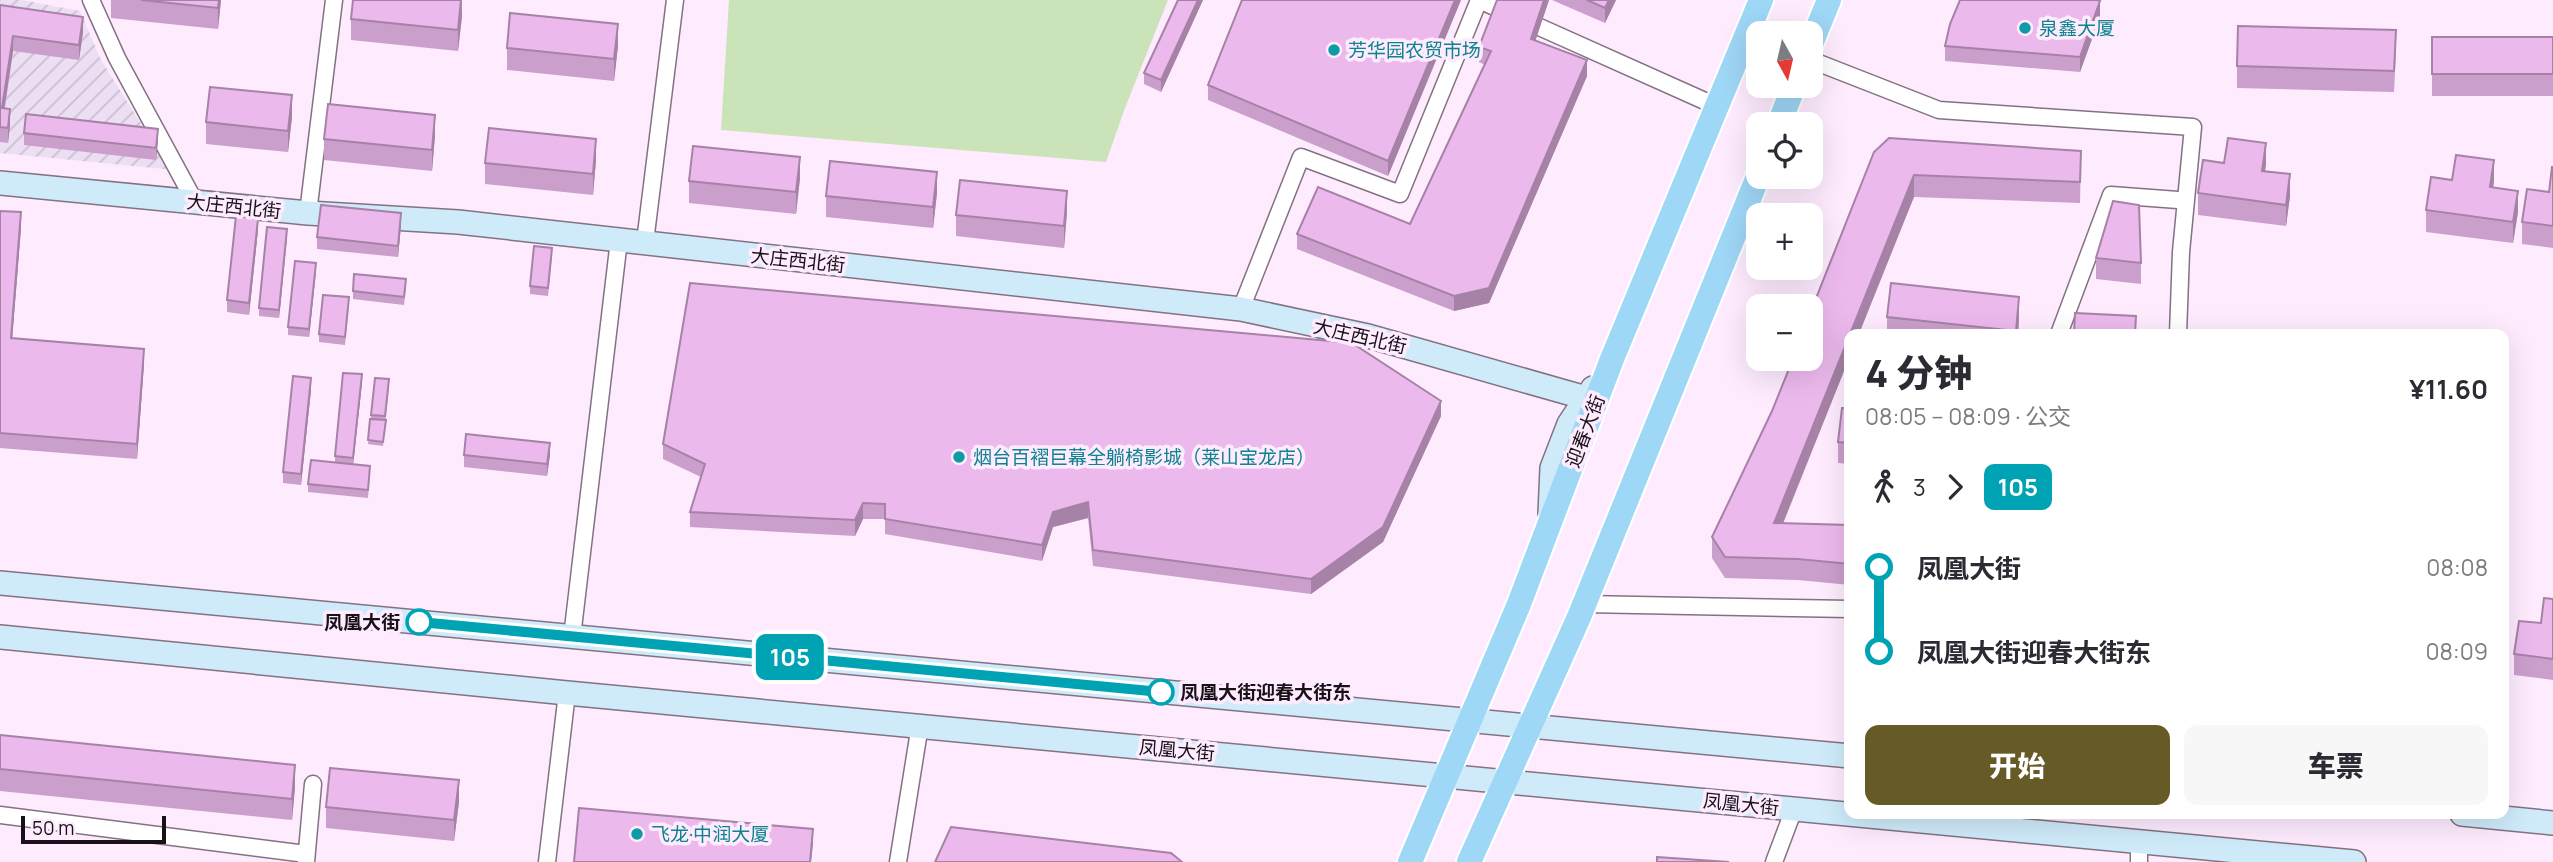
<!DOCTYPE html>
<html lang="zh">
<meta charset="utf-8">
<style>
:root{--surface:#fff;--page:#f7f7f7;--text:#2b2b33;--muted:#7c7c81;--accent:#665a27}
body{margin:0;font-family:Manrope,"Noto Sans SC",sans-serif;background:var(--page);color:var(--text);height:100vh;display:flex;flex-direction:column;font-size:26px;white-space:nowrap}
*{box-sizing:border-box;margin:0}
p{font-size:23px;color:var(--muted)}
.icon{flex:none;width:38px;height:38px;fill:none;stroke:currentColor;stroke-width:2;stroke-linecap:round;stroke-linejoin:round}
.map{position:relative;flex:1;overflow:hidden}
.side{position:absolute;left:1844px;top:329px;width:665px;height:490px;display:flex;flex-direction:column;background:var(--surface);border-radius:14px;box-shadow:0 7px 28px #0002}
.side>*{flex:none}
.badge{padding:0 14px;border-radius:10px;font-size:24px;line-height:46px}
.needle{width:46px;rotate:172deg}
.controls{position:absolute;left:1746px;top:21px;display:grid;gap:14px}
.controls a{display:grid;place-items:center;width:77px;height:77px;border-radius:14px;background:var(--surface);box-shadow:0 7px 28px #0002;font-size:35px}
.scale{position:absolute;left:21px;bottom:18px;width:145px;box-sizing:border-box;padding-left:7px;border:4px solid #181218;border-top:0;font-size:19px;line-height:24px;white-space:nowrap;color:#181218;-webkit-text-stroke:5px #feecfe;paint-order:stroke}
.map>.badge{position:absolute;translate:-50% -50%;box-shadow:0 0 0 4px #fff}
.legs{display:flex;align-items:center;gap:10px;height:77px;padding:0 21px;font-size:23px}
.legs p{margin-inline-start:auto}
.overview{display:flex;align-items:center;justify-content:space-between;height:119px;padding:0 21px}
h1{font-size:38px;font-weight:800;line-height:52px}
.cta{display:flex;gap:14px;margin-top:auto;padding:14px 21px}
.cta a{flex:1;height:80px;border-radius:14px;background:var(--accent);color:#fff;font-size:28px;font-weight:800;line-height:80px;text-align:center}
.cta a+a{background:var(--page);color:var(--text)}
ul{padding:0 21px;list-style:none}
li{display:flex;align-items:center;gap:24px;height:84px;font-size:26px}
li i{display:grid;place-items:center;width:10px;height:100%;margin:0 9px;background:currentColor}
li i::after{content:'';width:18px;height:18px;margin:-9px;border:5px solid;border-radius:50%;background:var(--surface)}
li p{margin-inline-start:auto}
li:first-child i{background:linear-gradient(#0000 50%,currentColor 0)}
li:last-child i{background:linear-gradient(currentColor 50%,#0000 0)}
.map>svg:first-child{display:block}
</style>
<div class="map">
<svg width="2553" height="862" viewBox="0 0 2553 862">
<defs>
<pattern id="industrial-furrows" width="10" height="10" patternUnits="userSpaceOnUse" patternTransform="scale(1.75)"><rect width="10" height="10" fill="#eddff3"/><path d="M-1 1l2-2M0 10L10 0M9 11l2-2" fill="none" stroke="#cabed0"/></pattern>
</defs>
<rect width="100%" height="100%" fill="#feecfe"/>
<path fill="url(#industrial-furrows)" d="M0,0H22L80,11L101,60L169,168L164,169L0,153Z"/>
<path fill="#cae3b9" d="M729,0H1168L1125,108L1106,162L721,130Z"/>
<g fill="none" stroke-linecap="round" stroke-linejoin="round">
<defs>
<path id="street" d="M91,0L117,58L195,202
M1479,0L1716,106
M1811,60L1939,110L2193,127L2181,252L2178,334
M308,213L334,0
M645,242L675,0
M1241,309L1301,157L1400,194L1479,0
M2059,334L2111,195L2178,200
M1584,604L1850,609
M572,637L619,240
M0,815L306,854
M306,862L313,784
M547,862L567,693
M898,862L920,725
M1774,862L1794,809
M2139,862V842"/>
<path id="secondary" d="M0,183L308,213L458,222L1241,309L1368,336L1586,398
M1550,514L1552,468L1569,424L1593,388
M0,583L1850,756
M0,637L567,693L2354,862
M2462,814L2553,823"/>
<path id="primary" d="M1811,44L1829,0
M1779,124L1794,86
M1410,862L1519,604L1612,359L1761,0
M1469,862L1579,617L1759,174"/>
</defs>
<use href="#street" stroke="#827282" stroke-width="19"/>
<use href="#secondary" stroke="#827282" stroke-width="26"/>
<use href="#primary" stroke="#fff" stroke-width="28"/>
<use href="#street" stroke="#fff" stroke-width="16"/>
<use href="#secondary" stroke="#cfebfa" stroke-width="23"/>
<use href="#primary" stroke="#9fd7f6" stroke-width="24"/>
</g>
<path fill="#cb9fcc" d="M111,0H221L218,29L111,18Z
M462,0V16L458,51L351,40V19Z
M1178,0H1203L1161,92L1144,84V73Z
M1461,0L1388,176L1208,100V85Z
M1549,0L1535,41L1587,76L1489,303L1454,311L1297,249V234L1410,224L1485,65L1479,62V47Z
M1552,0H1616L1605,23Z
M0,5L83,32L79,60L13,51L5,108L10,124L8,143L0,142Z
M2100,17L2080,72L1945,61V46Z
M2432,37H2553V96H2432Z
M618,46L614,81L507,70V48Z
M2396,52L2394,92L2237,88V66Z
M292,117L288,152L206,144V122Z
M24,133L158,140L156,160L24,145Z
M435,136L432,171L324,160V139Z
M2081,151L2080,203L1914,197L1850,334V356L1783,524L1850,525V585L1798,580L1725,578L1712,558V537L1772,411L1874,152Z
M596,160L593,195L485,184V163Z
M2224,163L2266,164L2265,171L2290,196L2286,226L2198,215V193Z
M2553,167V248L2522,244V222L2549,192Z
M800,178L796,214L689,203V181Z
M2452,180L2494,181L2493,188L2518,212L2513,243L2426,232V210Z
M937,193L933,228L826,217V196Z
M0,211L21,228L12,339L144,364L137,459L0,448Z
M1067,212L1064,248L956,236V215Z
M401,225L398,257L317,249V237Z
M258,230L249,315L227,312V300Z
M287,237L279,318L259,316V308Z
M552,256L548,296L530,294V286Z
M2096,258L2141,263V284L2096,279Z
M316,271L309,337L288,335V327Z
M406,287L404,305L353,299V291Z
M349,305L345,345L319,342V334Z
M1887,317L2019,318L2018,334H1887Z
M362,382L353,464L370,474L368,498L308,492V484L335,463V456Z
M389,387L383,446L368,444L371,415Z
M311,390L301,485L283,483V472Z
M1850,409V464L1838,463V442Z
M1441,416L1383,542L1311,594L1093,566L1088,518L1053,527L1042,561L885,534V519H863L855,536L690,527V512L701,477L663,459V444Z
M464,455H550L547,476L464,467Z
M2553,599V680L2514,675V654L2541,623Z
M0,735L295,787L292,820L0,791Z
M459,802L454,841L326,828V807Z"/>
<path fill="#a582a6" d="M219,0H221L218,29V8Z
M461,0L462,16L458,51V30Z
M1198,0H1203L1161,92V80Z
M1455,0H1461L1388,176V161Z
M1544,0H1549L1531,54V39Z
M1609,0H1616L1605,23V8Z
M2100,1V17L2080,72V57Z
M83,17V32L79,60V45Z
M618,24V46L614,81V59Z
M13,36V51L2,123V108Z
M1587,60V76L1489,303L1454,311V296Z
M292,95V117L288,152V131Z
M10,109V124L8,143V128Z
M435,115V136L432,171V150Z
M158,129V140L156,160V148Z
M596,139V160L593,195V174Z
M2266,143V164L2262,192V171Z
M800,157V178L796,214V192Z
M2494,160V181L2490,209V187Z
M937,172V193L933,228V207Z
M2290,174V196L2286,226V205Z
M1914,175V197L1859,334H1850Z
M1067,191V212L1064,248V226Z
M2518,191V212L2513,243V222Z
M21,212V228L11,354V338Z
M401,213V225L398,257V246Z
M258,219V230L249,315V303Z
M287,229V237L279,318V310Z
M316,263V271L309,337V329Z
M2019,297V318L2018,334H2016Z
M1850,335V356L1774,545V523Z
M144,349V364L137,459V444Z
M362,374V382L353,466V458Z
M311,378V390L301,485V474Z
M1441,401V416L1383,542L1311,594V579Z
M550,443V455L547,476V464Z
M1088,502V518L1053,527L1042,561V545L1053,512Z
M863,503V519L855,536V520Z
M295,765V787L292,820V799Z
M459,780V802L454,841V820Z
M813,829V844L811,862H810Z"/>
<path fill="#ecb9ed" stroke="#a582a6" stroke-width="2" d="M141,0H219L218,8Z
M353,0H461L458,30L351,19Z
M1178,0H1198L1161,80L1144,73Z
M1242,0H1455L1388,161L1208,85Z
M1497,0H1544L1531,39L1587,60L1489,288L1454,296L1297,234L1318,187L1410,224L1491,51L1479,47Z
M1587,0H1609L1605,8Z
M1960,0H2097L2100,1L2080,57L1945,46L1950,24Z
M0,5L83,17L79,45L13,36L2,108L10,109L8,128L0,127Z
M510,13L618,24L614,59L507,48Z
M2238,26L2396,30L2394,71L2237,66Z
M2432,37H2553V74H2432Z
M210,87L292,95L288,131L206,122Z
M328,104L435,115L432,150L324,139Z
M26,114L158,129L156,148L24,133Z
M489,128L596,139L593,174L485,163Z
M1889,138L2081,151L2080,182L1914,175L1774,523L1850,525V564L1798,559L1725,557L1712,537L1772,411L1793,359H1811V311L1874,152Z
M2228,138L2266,143L2262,171L2290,174L2286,205L2198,193L2203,160L2224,163Z
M693,146L800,157L796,192L689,181Z
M2456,155L2494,160L2490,187L2518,191L2513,222L2426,210L2431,177L2452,180Z
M830,161L937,172L933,207L826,196Z
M2552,167H2553V226L2522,222L2527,189L2549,192Z
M960,180L1067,191L1064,226L956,215Z
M2113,201L2139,205L2141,263L2096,258Z
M321,205L401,213L398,246L317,237Z
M0,211L21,212L11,338L144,349L137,444L0,433Z
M236,216L258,219L249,303L227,300Z
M267,227L287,229L279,310L259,308Z
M534,246L552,248L548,288L530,286Z
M295,261L316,263L309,329L288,327Z
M354,274L406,279L404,297L353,291Z
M690,283L1352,343L1441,401L1383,527L1311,579L1093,550L1088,502L1053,512L1042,545L885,519V504L863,503L855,520L690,512L705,464L663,444Z
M1891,283L2019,297L2016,331L1887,317Z
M323,295L349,297L345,337L319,334Z
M2075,313L2136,316L2135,334H2074Z
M343,373L362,374L353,458L335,456Z
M293,376L311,378L301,474L283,472Z
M375,378L389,379L385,416L371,415Z
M1842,408L1850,409V443L1838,442Z
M370,419L386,420L383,442L368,440Z
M466,434L550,443L547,464L464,455Z
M311,460L370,466L368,490L308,484Z
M2544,598L2553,599V659L2514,654L2519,621L2541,623Z
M0,735L295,765L292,799L0,769Z
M330,768L459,780L454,820L326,807Z
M579,808L813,829L810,862H574Z
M951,827L1171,853L1182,862H935Z
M1657,857L1729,862H1657Z"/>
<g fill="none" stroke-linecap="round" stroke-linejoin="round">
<defs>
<path id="line-1" d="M419,622L1161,692"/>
</defs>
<use href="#line-1" stroke="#fff" stroke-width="16"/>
<use href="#line-1" stroke="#00a3b4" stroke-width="10"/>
</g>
<g fill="#0f9aa8" stroke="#feecfe" stroke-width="2.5">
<circle cx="2025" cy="28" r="7"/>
<circle cx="1334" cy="50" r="7"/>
<circle cx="959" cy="457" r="7"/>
<circle cx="637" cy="834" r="7"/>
</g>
<g fill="#fff" stroke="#00a3b4" stroke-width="3.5">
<circle cx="419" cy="622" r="12"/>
<circle cx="1161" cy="692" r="12"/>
</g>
<g text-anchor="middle" stroke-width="7" stroke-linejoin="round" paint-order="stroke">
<g font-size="19" fill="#0d838f" stroke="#feecfe" text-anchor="start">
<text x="2039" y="35">泉鑫大厦</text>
<text x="1348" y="57">芳华园农贸市场</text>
<text x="973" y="464">烟台百褶巨幕全躺椅影城（莱山宝龙店）</text>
<text x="651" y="841">飞龙·中润大厦</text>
</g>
<g font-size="19" fill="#181218" stroke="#feecfe">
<text transform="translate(234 206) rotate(6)" y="7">大庄西北街</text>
<text transform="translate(798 260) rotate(6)" y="7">大庄西北街</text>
<text transform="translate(1360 336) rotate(13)" y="7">大庄西北街</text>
<text transform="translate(1585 431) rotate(-69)" y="7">迎春大街</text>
<text transform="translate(1177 750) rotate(5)" y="7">凤凰大街</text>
<text transform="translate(1741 804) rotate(6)" y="7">凤凰大街</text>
</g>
<g font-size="19" font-weight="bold" fill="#181218" stroke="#feecfe" text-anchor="end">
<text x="400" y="629">凤凰大街</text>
<text x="1180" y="699" text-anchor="start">凤凰大街迎春大街东</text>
</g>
</g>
</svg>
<div class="controls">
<a><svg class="needle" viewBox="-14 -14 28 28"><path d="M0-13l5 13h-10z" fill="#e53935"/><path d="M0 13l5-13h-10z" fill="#7c7c81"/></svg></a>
<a><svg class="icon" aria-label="locate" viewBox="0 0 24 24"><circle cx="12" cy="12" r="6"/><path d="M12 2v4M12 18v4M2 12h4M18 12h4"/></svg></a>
<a>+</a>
<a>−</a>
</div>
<div class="scale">50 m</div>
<b class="badge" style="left:790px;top:657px;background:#00a3b4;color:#fff">105</b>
<section class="side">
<div class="overview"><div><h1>4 分钟</h1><p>08:05 – 08:09 · 公交</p></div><b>¥11.60</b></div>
<div class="legs"><svg class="icon" aria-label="walk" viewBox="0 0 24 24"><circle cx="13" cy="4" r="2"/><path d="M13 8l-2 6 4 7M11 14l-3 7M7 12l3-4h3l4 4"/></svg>3<svg class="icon" aria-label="forward" viewBox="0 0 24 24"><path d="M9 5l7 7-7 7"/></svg><b class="badge" style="background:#00a3b4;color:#fff">105</b></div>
<ul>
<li><i style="color:#00a3b4"></i><b>凤凰大街</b><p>08:08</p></li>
<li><i style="color:#00a3b4"></i><b>凤凰大街迎春大街东</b><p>08:09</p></li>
</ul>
<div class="cta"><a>开始</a><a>车票</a></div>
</section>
</div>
